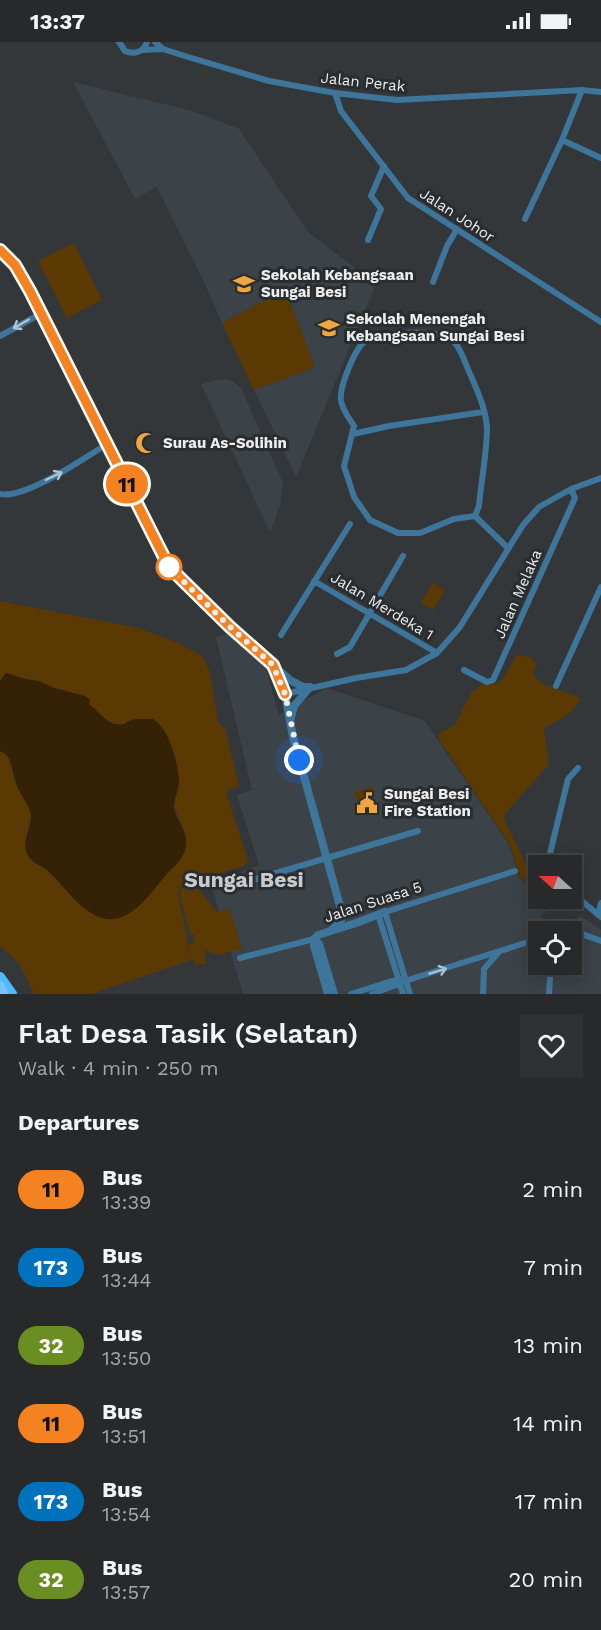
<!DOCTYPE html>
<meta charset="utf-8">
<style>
:root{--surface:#27292b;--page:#2f3133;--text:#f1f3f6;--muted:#a4a6a9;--line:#434547}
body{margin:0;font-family:"Work Sans",sans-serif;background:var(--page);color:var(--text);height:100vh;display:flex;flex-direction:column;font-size:22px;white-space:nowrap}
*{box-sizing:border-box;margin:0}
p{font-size:20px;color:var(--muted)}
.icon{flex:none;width:33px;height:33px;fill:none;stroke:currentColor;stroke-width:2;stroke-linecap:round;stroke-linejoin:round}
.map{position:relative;height:952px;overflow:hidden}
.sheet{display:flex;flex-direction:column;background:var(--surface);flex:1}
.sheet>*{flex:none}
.badge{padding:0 12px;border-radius:20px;font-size:21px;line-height:39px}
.needle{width:39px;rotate:291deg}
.controls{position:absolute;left:528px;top:813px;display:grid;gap:12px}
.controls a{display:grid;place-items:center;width:54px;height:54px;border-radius:0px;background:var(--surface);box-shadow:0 3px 15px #0003,0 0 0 2px var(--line);font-size:30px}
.you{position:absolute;width:30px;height:30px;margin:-15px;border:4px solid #fff;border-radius:50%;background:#1a73e8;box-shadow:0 0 0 9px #1a73e833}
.map>.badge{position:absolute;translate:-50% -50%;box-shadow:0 0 0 3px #fff}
h2{padding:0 18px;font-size:22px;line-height:54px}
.round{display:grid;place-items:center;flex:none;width:63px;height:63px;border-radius:0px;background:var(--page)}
.headline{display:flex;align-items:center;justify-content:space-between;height:102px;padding:0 18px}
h1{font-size:28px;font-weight:600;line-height:45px}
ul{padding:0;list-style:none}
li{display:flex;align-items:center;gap:18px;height:78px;padding:0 18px}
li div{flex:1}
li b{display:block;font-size:22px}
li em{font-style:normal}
li .badge{min-width:66px;font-weight:700;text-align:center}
.status{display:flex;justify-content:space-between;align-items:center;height:42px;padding:0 30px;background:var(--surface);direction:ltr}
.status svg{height:16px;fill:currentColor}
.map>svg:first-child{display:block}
</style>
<div class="status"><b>13:37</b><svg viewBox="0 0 49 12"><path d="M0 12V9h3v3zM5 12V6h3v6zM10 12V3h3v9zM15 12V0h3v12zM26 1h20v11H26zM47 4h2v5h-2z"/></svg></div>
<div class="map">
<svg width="601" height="952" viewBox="0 0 601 952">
<rect width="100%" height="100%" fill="#343739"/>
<path fill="#3b4248" d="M73,40L193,69L239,87L308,190L376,242L296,435L254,348L315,325L285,248L222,281L202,236L157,145L135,157Z
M222,337L232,339L241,346L283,441L280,464L270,490L201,342Z
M232,591L266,627L279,673L326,646L425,679L509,803L519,835L544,862L547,870L541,873L547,889L538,890V922H572V890L552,889L575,883L580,873L601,888V952H243L211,842L259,823L237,753L252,748L216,595Z"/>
<path fill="#5b3902" d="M74,201L102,258L67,276L38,219Z
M285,248L315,325L254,348L222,281Z
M433,540L445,548L433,568L421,561Z
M0,559L139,586L183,603L203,615L210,630L218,680L225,687L239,744L228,748L227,753L248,818L244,824L189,840L180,845L178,851L190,912L189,902L193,901L195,892H190L180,852L182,846L196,844L217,870L228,867L232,874L242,906L218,913L204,908L206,922L196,923L191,915V918L92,952H34L19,921L0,904V709L8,714L18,748L26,757L31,772L25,802L31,818L46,827L79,861L97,874L104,876H117L138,865L181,816L186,804L182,782L174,765L179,736L174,717L163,686L128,678L125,682C107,685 102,672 88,662L90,658L85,654L54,646L39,639L25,637L6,631L0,639Z
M517,613L530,615L537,622L533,629L536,637L545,643L580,656C575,672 558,678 544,686L549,722L505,772L504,777L527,824L529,838L538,854L520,834L510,803L438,696V692L455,683L471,651L483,642L500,641Z
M372,744L374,753L357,759L354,750Z"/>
<path fill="#342106" d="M6,631L25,637L39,639L54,646L85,654L90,658L89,662C102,672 107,685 125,682C132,675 144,677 153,677C169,687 178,720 179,738C179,747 174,756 174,765C175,780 191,789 185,808C183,817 173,825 166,833C151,850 130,884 102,876C79,869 65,844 48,829C41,823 31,821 27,812C22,800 30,789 31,777C32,765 23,758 19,748C13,738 14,723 7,714C6,711 3,710 0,709V639Z"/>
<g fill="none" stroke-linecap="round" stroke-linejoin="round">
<path stroke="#3e759a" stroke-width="6" d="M119,0L125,9C134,13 144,10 147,0
M155,0L163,7L188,15L269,39L335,51L397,58L582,48L601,50
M143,8L163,7
M335,51L341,69L408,156L601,280
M562,98L601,116
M525,177L562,98L582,48
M368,198L381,167L371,154L384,124
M433,240L447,204L457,187
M0,294L42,271
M353,392L389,384L483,370
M0,452C24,458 86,415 107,402
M475,474L454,477L420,491H398L370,478L354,455L344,424L354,384C349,376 343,369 341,359C339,346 355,304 367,298C384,290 442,285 455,301C462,309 466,324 471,334C478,350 486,368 487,386C487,411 481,439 479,464L475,474L508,506
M314,539L437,611
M281,593L350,482
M337,612L350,605L403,514
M464,628L487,640L493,638L575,456L571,447
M556,644L601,545
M285,652L356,636L406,628L437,611L460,585L523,483L539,465L571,447L601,436
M547,824L568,737L578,726
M256,837L418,789
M572,851L601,875
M378,872L403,952
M598,873L601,861
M559,890L571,888L601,899
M240,916L314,897
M351,952L398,937L402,938
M372,952L414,936L538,897
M410,952L385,870L515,829
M483,952L484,927L499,910
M549,952L551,922"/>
<path stroke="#3e759a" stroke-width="8" d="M0,208L19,228L169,525L234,589L290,638L303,645H310L294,664L290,679
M273,624L285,652L293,695L340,864L341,878L332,888
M314,897L318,893L356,881L385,870
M314,897L319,902L334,952
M314,897V904L328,952"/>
<path stroke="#50bbfc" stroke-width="10" d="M0,935L12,952"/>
<path stroke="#77c5fb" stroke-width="10" d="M0,944L3,952"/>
</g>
<defs><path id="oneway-shaft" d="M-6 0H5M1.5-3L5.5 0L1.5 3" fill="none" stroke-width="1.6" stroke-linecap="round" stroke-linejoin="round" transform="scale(1.5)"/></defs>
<g stroke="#aec3d1">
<use href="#oneway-shaft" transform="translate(21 282) rotate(150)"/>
<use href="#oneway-shaft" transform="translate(54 434) rotate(-26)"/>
<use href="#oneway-shaft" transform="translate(438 929) rotate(-17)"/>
</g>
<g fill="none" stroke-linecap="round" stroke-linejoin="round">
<defs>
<path id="line" d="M0,208L15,223L30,249L169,525L230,585L273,623L285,652"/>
</defs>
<use href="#line" stroke="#fff" stroke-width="14"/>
<use href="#line" stroke="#f58220" stroke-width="9"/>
<path stroke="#ebedee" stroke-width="6" stroke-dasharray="0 10.8" d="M169,525L230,585L273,623L285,652L299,718"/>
</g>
<defs>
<symbol id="school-bare" viewBox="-9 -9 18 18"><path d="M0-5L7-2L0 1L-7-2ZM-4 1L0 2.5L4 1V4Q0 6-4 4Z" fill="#f0a63e" stroke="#2a2d2f" stroke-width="2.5" paint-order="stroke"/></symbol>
<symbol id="mosque-bare" viewBox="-9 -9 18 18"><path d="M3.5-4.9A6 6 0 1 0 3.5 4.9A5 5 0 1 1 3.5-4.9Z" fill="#f0a63e" stroke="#2a2d2f" stroke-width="2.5" paint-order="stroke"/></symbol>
<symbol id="civic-bare" viewBox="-9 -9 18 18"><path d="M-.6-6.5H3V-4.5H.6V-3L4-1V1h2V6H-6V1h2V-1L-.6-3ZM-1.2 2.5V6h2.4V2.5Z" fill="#f0a63e" stroke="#2a2d2f" stroke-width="2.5" paint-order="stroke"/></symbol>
</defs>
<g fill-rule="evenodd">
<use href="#school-bare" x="229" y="227" width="30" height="30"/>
<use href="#school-bare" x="314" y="271" width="30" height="30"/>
<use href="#mosque-bare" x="131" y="386" width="30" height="30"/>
<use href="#civic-bare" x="352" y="746" width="30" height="30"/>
</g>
<circle fill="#fff" stroke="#f58220" stroke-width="3" cx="169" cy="525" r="12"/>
<g text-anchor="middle" stroke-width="6" stroke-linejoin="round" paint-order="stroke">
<g font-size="15" fill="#ebedee" stroke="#2a2d2f">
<text transform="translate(363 40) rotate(6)" y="5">Jalan Perak</text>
<text transform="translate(457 173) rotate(33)" y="5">Jalan Johor</text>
<text transform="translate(518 552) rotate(-66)" y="5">Jalan Melaka</text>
<text transform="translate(382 564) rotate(31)" y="5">Jalan Merdeka 1</text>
<text transform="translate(373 860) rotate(-18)" y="5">Jalan Suasa 5</text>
</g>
<g font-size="15" font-weight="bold" fill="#ebedee" stroke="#2a2d2f" text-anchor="start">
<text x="261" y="238">Sekolah Kebangsaan<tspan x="261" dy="17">Sungai Besi</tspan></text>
<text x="346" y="282">Sekolah Menengah<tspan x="346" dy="17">Kebangsaan Sungai Besi</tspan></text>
<text x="163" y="406">Surau As-Solihin</text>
<text x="384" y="757">Sungai Besi<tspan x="384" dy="17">Fire Station</tspan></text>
</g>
<g font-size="21" font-weight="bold" fill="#c8cbce" stroke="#2a2d2f">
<text x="244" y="845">Sungai Besi</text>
</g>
</g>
</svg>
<div class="controls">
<a><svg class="needle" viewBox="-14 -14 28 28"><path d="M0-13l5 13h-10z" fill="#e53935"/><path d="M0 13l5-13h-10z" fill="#a4a6a9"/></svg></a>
<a><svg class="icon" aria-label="locate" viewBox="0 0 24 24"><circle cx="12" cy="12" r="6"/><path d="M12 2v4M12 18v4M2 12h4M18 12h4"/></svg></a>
</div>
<div class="you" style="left:299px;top:718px"></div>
<b class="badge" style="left:127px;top:442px;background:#f58220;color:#111">11</b>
</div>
<section class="sheet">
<div class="headline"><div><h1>Flat Desa Tasik (Selatan)</h1><p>Walk · 4 min · 250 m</p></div><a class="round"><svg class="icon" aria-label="heart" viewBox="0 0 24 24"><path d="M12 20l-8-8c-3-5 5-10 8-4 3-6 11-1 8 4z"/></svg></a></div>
<h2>Departures</h2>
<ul>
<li><span class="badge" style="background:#f58220;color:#111">11</span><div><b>Bus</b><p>13:39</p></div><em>2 min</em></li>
<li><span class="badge" style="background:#0072bc;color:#fff">173</span><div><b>Bus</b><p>13:44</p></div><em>7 min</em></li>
<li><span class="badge" style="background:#6b8e23;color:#fff">32</span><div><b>Bus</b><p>13:50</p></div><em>13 min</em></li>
<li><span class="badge" style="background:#f58220;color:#111">11</span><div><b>Bus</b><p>13:51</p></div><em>14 min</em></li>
<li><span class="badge" style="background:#0072bc;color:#fff">173</span><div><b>Bus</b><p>13:54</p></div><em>17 min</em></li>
<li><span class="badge" style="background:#6b8e23;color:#fff">32</span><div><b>Bus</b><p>13:57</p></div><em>20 min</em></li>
</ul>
</section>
